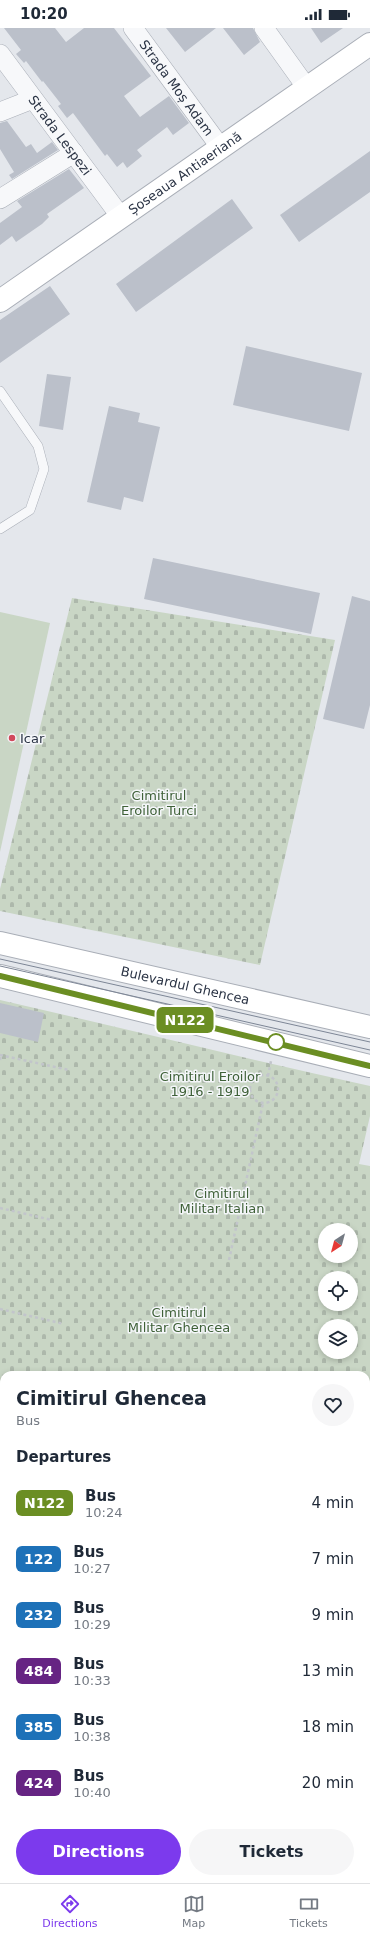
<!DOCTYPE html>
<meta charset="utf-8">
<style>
:root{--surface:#fff;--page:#f6f6f7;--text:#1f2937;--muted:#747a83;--line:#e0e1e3;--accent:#7c3aed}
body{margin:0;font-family:"DejaVu Sans",sans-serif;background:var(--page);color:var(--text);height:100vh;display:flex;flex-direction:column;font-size:15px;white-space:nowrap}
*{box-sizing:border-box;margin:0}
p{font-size:13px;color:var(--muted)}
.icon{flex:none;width:22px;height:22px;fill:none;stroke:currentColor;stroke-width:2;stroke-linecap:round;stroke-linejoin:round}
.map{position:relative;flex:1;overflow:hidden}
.drawer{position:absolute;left:0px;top:1343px;width:370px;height:512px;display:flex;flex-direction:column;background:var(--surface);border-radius:12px 12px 0 0;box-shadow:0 2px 6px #0003}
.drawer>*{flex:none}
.badge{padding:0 8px;border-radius:6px;font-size:14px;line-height:26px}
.needle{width:26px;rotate:216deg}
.tools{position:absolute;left:318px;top:1195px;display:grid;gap:8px}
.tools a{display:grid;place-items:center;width:40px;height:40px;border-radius:50%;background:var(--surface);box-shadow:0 2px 6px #0003;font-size:20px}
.map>.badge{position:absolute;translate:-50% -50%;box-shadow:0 0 0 2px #fff}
h2{padding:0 16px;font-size:15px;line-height:36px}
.round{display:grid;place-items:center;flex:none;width:42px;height:42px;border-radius:21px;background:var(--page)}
.summary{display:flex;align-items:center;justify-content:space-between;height:68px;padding:0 16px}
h1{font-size:19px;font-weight:800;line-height:30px}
.primary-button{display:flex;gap:8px;margin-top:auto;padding:8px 16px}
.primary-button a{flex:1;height:46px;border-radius:24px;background:var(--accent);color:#fff;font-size:16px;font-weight:800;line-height:46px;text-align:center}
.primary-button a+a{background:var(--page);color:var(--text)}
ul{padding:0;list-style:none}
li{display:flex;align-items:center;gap:12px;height:56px;padding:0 16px}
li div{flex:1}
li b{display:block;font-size:15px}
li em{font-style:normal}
li .badge{min-width:44px;font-weight:700;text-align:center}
.status{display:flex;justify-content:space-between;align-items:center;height:28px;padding:0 20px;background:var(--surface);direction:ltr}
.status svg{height:11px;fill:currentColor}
.menu{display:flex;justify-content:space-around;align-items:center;height:56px;border-top:1px solid var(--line);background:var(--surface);font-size:11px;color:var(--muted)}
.menu a{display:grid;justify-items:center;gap:2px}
.menu .selected{color:var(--accent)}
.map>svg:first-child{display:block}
</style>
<div class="status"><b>10:20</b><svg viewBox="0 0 49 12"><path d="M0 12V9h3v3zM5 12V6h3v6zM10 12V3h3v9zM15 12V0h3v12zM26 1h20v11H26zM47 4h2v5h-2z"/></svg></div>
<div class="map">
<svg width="370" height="1855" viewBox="0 0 370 1855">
<defs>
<pattern id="cemetery-stones" width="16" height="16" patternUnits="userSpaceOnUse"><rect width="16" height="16" fill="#c9d6c5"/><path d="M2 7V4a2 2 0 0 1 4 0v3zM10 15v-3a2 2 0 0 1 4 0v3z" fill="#adb8ab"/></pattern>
</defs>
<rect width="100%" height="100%" fill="#e4e7ec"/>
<path fill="url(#cemetery-stones)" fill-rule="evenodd" d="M72,570L335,612L260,937L0,883V861Z
M0,972C123,1000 246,1031 370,1058V1088L359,1136L370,1138V1855H57L48,1851H366V1347H4V1829L0,1827ZM325,1202H351V1228H325ZM325,1250H351V1276H325ZM325,1298H351V1324H325Z"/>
<path fill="#c9d6c5" d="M0,584L50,595L0,824Z"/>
<path fill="#bbc0ca" d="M4,0H55L66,14L84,0H114L151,48L124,68L140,89L169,68L189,95L173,107L167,99L137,122L142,128L127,140L123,134L117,139L107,126L105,128L73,85L67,90L58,78L61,76L43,53L42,54L26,33L24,35L16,26L21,22Z
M166,0H216L185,24Z
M223,0H253L260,14L244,27Z
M311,0H343L321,15Z
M7,93L26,119L31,116L37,125L52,114L58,122L12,151L9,147L14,144L0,121V95Z
M370,123V164L299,214L280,187Z
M69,141L84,160L47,186L49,189L42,196L16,214L12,208L0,217V195L22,179L17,173Z
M232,171L253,200L136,284L116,256Z
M50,258L70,286L0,335V292Z
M246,318L362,345L349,403L233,377Z
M47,346L71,349L63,402L39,398Z
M109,378L140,385L138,394L160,399L143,474L124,469L121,482L87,474Z
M153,530L320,565L311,606L144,571Z
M352,568L370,573V677L364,701L323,691Z
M0,975L44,985L38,1014L0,1005Z"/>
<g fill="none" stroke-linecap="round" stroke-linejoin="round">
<defs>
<path id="lane" d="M0,363L38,418L44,441L30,482L0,501"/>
<g id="street">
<path id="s1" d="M133,0L221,120"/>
<path d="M264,0L307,60"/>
<path id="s2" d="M0,26L121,189"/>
<path d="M0,84L33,71"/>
<path d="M0,171L74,125"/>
</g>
<g id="secondary">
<path id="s3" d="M0,273L370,16"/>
<path id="s4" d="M0,915L370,999"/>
<path d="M0,948L370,1038"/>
</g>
</defs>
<use href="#lane" stroke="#a9aeb7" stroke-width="10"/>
<use href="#street" stroke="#a9aeb7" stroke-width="20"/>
<use href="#secondary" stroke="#a9aeb7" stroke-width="24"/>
<path stroke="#c2c5cb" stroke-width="2.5" stroke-dasharray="3 3" stroke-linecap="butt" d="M0,1027L69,1042
M0,1032L1,1027
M250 1061a14 14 0 1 1 28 0a14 14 0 1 1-28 0Z
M268,1048L271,1033
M0,1180L52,1192
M229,1232L263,1075
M0,1281L64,1296
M0,1367L4,1368"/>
<use href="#lane" stroke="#f7f8fa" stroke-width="9"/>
<use href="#street" stroke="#f7f8fa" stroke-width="19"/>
<use href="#secondary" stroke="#fff" stroke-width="22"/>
<path stroke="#7d8696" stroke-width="1" d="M0,931L370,1014
M0,938L370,1022"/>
</g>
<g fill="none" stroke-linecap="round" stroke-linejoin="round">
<defs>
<path id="line" d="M0,948L370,1038"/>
</defs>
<use href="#line" stroke="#fff" stroke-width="9"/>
<use href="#line" stroke="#6b8e23" stroke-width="6"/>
</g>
<circle fill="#d1495b" stroke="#f4f6f9" stroke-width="1.5" cx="12" cy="710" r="4"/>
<circle fill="#fff" stroke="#6b8e23" stroke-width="2" cx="276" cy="1014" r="8"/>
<g text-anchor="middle" stroke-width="3" stroke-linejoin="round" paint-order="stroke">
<g font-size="13" fill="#2b3445" stroke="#f4f6f9">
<text dy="5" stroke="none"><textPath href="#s1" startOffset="74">Strada Moș Adam</textPath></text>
<text dy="5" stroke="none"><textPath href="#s2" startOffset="101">Strada Lespezi</textPath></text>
<text dy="5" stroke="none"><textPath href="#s3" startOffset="225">Șoseaua Antiaeriană</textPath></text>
<text dy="5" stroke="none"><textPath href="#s4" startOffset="190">Bulevardul Ghencea</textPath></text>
</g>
<g font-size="13" fill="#2b3445" stroke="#f4f6f9" text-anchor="start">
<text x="20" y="715">Icar</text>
</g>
<g font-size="13" fill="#3f6138" stroke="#f4f6f9">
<text x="159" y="772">Cimitirul<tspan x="159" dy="15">Eroilor Turci</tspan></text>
<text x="210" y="1053">Cimitirul Eroilor<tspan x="210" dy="15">1916 - 1919</tspan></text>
<text x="222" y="1170">Cimitirul<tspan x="222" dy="15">Militar Italian</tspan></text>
<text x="179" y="1289">Cimitirul<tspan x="179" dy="15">Militar Ghencea</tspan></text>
</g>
</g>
</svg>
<div class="tools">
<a><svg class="needle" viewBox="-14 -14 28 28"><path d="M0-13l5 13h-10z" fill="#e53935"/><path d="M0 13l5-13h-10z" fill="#747a83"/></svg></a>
<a><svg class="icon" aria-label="locate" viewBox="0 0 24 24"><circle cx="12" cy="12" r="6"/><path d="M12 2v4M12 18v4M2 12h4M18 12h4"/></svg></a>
<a><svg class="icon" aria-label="layers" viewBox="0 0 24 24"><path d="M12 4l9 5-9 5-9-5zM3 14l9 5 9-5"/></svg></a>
</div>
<b class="badge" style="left:185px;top:992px;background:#6b8e23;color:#fff">N122</b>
<section class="drawer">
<div class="summary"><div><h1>Cimitirul Ghencea</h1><p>Bus</p></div><a class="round"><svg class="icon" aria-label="heart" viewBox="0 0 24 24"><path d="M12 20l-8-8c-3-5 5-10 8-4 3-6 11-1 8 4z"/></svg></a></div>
<h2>Departures</h2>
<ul>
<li><span class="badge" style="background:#6b8e23;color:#fff">N122</span><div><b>Bus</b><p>10:24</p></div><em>4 min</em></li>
<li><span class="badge" style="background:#1d71b8;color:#fff">122</span><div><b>Bus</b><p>10:27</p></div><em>7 min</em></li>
<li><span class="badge" style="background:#1d71b8;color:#fff">232</span><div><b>Bus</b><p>10:29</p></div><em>9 min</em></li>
<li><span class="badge" style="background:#662483;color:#fff">484</span><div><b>Bus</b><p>10:33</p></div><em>13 min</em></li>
<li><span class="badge" style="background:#1d71b8;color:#fff">385</span><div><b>Bus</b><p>10:38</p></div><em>18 min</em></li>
<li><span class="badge" style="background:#662483;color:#fff">424</span><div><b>Bus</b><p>10:40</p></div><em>20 min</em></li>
</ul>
<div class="primary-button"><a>Directions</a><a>Tickets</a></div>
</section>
</div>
<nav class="menu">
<a class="selected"><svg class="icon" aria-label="directions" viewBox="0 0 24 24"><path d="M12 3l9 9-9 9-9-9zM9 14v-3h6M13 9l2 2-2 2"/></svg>Directions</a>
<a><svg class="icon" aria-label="map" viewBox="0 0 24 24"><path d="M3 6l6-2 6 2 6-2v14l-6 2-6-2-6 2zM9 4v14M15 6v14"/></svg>Map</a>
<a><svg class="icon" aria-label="tickets" viewBox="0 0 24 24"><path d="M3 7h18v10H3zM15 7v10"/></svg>Tickets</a>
</nav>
